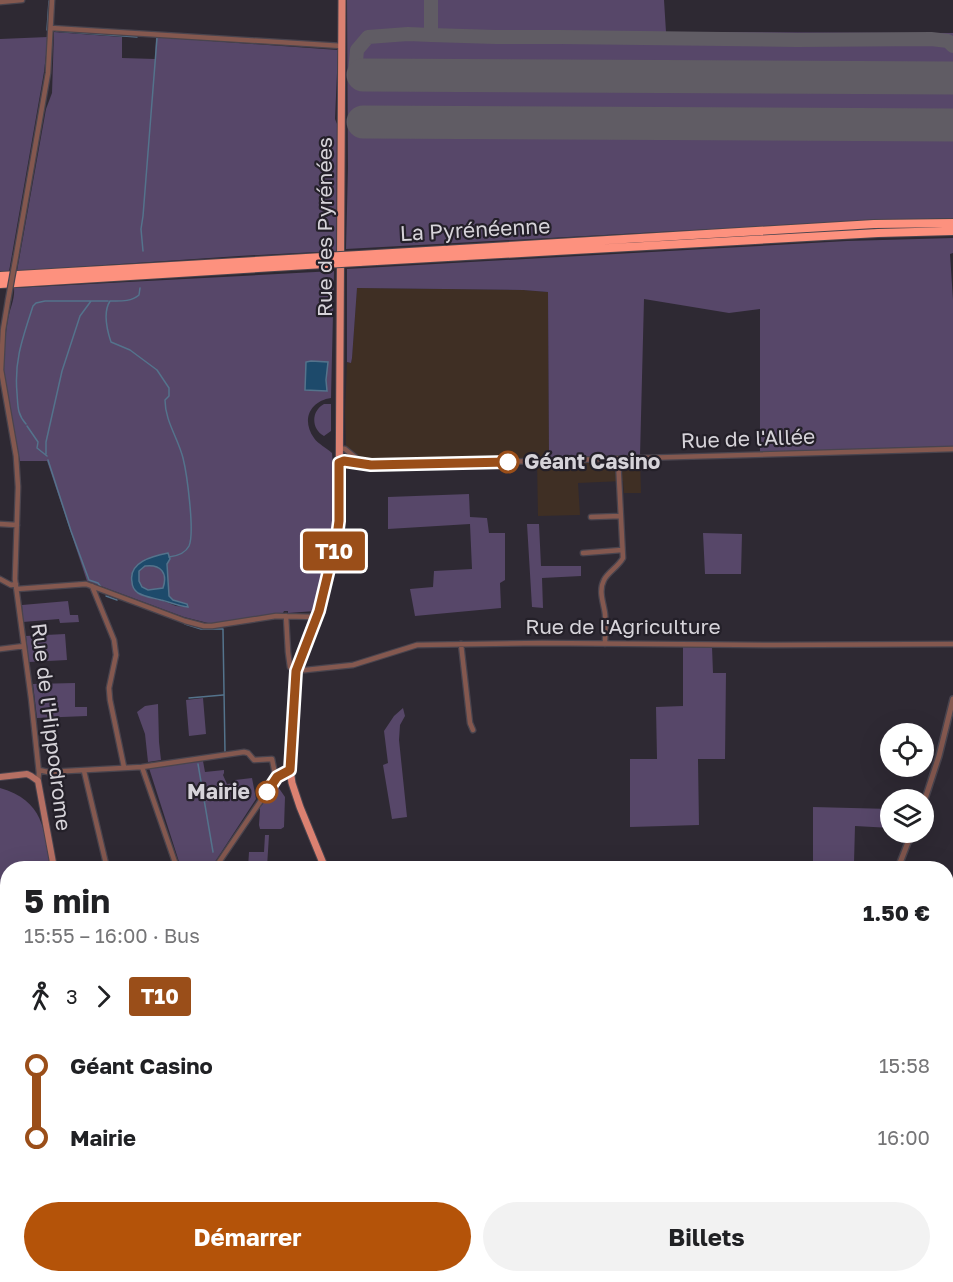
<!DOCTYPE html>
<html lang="fr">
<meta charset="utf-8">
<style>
:root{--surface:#fff;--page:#f2f2f2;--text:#202124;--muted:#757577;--accent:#b45309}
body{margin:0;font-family:"Golos Text",sans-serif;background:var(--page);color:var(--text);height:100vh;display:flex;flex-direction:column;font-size:22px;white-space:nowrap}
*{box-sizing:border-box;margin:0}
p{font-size:20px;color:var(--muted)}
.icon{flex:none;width:33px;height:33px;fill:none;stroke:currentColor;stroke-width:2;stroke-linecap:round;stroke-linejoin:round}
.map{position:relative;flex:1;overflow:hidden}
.side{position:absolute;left:0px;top:861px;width:954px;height:422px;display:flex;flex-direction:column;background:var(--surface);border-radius:24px 24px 0 0;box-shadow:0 6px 24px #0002}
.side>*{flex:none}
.badge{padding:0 12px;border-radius:4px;font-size:21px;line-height:39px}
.buttons{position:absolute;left:880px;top:723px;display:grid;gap:12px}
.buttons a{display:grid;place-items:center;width:54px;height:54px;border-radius:50%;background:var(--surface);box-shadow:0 6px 24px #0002;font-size:30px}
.map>.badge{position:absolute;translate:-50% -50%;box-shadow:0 0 0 3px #fff}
.legs{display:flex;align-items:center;gap:9px;height:66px;padding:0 24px;font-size:20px}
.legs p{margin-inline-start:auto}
.head{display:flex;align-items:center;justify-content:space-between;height:102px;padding:0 24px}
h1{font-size:33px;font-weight:700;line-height:45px}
.primary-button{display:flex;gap:12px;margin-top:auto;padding:12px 24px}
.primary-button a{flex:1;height:69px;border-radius:36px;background:var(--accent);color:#fff;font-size:24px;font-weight:700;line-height:69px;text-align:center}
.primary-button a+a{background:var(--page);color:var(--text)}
ul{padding:0 24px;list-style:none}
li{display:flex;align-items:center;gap:21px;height:72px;font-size:22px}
li i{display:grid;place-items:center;width:9px;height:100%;margin:0 8px;background:currentColor}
li i::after{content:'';width:15px;height:15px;margin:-8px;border:4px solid;border-radius:50%;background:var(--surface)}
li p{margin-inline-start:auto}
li:first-child i{background:linear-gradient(#0000 50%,currentColor 0)}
li:last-child i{background:linear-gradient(currentColor 50%,#0000 0)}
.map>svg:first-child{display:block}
</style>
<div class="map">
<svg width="953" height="1282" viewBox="0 0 953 1282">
<rect width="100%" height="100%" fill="#2e2933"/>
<path fill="#3f2f24" d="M357,288L523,290L548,292L549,459L640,456L641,493H624L623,481L578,483L580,515L538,516L537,460L374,462L357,457L346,447L345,412L347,362L351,363L352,358Z"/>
<path fill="#574769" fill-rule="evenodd" d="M347,0H664L666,32L953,33V218L803,224L346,249L348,168Z
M54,32L122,37V58L155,59L156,37L338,50L335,119L337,124L336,251L239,256L17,271L46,109L52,93Z
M48,37L44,72L10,266L9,271L0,272V39Z
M953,238V253L950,254L953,300V446L760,452V309L729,313L644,299L640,456L549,460L548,292L523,290L357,288L352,358L351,363L347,362V269L847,241Z
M334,271L331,398C310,401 301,420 314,438C318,444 327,448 332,453C334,481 337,510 333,538C329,562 321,587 315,611L288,613V611H284L283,613L221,623H208L184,617L87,581L47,461H20C14,426 1,388 4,351C5,341 6,330 8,319C10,308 15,299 14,288ZM167,553L170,559L167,564L169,596L173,600L187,604V607L176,606L161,600L144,596L133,587L131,577L132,573Z
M324,404H331V431L324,436C311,429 311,411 324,404Z
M469,494L470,517L487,518L489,533H505V580L500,583L501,608L415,616L410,589L433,587L434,571L472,569L470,524L388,529V497Z
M527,524H539L541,566H581V576L542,578L543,608L532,607Z
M703,533L742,534L741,574H705Z
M145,566C161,564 168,573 163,588L148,590L142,587L139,581V571Z
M68,601L70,615H78L79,622L60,623L59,619L23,622L22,605Z
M65,634L67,660L29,662L26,636Z
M683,647H712L713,673H726L725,759H698L699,825L630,827V759H657L656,707L683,706Z
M75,683V707H87V716L37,718L33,684Z
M203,698L206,734L189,736L186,700Z
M158,704L159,742L161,760L148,762L145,734L137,712L145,706Z
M403,708L405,716L400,725L399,740L407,817L392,819L383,765L388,763L384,731L394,716Z
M203,761L205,772L224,770V773L223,775L227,784L235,783V780L252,778L256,799L211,868H181L149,768Z
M276,784L285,797L284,827L281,829H260L259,825L260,809L259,807L262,805L274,785Z
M0,788C44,801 44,829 51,868H8V1275H66L64,1282H0Z
M813,807L891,809V828L855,826L854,863L813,862Z
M265,835H269L267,867L248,868L249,852H264Z"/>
<path fill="#1d4a6b" stroke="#54738c" stroke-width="1.5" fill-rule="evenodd" d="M311,361L328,362L326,380L327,391L305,390L306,362Z
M168,553L170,559L167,564L169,596L173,600L187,604L188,607C178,606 170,602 161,600C154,598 145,597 138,593C134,590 132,587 132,582C128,562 153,556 168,553ZM145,566C161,564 168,573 163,588L148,590L142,587L139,581V571Z"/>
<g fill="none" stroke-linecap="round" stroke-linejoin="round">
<path stroke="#54738c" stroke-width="1.5" d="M47,30L49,1
M56,31L137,37
M143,251L141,229L143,216L157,38
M140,288L139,295C131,302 120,301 110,301C103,312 107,330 111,342L130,350L157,370L169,388V396L165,400C165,421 178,438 183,458C187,474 195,533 189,546C185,554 177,556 169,557
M26,424C17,414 18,406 17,393C14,360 23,337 33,306L36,303L45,301H108
M27,426L38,442L37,448L47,456
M46,454V442L62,371L80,316L91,301
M48,460L71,531L89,580L98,583L101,587
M106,596L117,600
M185,624L201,629H223V631L225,752
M189,698L223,695
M198,764L213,852
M0,981L8,986
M7,1282L9,1275"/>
<path stroke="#605c64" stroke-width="14" d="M431,35L496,37H561L797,40L931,39L948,41L953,46
M355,72L357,50L368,37L408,34L431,35V0"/>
<path stroke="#605c64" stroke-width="33" d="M363,75L953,78
M363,122L953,125"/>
<defs>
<path id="minor" d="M0,2L22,0
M51,28L342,46
M16,256L48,73L52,0
M8,300L3,330L1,370L16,456L18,487L15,579L31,698L39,773L38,781
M339,448L345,449L361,462
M339,463L344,461L371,465L466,463L953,449
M591,517L621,516
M0,524L17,525
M583,553L622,550
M0,579L11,585L16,584
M92,586L114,640L116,655L109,688L110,700L124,767
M17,589L86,584L185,621L204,626H212L276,616L316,617
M286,616L288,652L290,667L296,671L353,665L417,645L542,643L775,645L953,644
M461,644L470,723L473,730
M605,644C605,634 606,624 605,614C604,604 598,591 604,580C608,572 618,567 623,558L618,459
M0,649L24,646
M142,767L177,868
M39,770L48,772L142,767L244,752L248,753L254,760L272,759L275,774L277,777
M84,771L107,868
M215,868L277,777L290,770
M455,1275L456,1282
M190,1282L199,1275
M379,1282L395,1279L396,1282"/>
<path id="tertiary" d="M924,802L939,756L953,699
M898,868L912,832
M859,1275L860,1282
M67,1282L69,1275"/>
<path id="secondary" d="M0,777L27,774L31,776L38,781L54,868
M946,1127H953"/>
<path id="primary" d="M325,868L300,807L292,783L290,770L296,671L319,611L333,558L339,521L342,0
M415,1275L417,1282"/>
<path id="motorway" d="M359,255L874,224L953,223
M359,262L878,233L953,231
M0,276L323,257
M0,284L324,264"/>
</defs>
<use href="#minor" stroke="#49444e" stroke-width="7"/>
<use href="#tertiary" stroke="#49444e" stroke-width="8"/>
<use href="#secondary" stroke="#49444e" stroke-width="8"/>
<use href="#primary" stroke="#49444e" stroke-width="9"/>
<use href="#motorway" stroke="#49444e" stroke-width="10"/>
<use href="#minor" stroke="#84584f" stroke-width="4.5"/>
<use href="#tertiary" stroke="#84584f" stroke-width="5"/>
<use href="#secondary" stroke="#b56f63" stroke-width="6"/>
<use href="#primary" stroke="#db8171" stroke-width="7"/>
<use href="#motorway" stroke="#fd917e" stroke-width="8"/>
<defs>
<path id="minor-bridge" d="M8,300L16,256"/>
<path id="motorway-bridge" d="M323,257L359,255
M324,264L359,262"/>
</defs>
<use href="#minor-bridge" stroke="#49444e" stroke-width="7" stroke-linecap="butt"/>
<use href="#motorway-bridge" stroke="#49444e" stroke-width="10" stroke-linecap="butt"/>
<use href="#minor-bridge" stroke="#84584f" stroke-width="4.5"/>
<use href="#motorway-bridge" stroke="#fd917e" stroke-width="8"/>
</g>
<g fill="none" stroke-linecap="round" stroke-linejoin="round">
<defs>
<path id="line-1" d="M267,792L277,777L290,770L296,671L319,611L337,536L339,521V463L344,461L371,465L508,462"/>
</defs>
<use href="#line-1" stroke="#fff" stroke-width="14"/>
<use href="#line-1" stroke="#9a4e19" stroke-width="9"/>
</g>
<g fill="#fff" stroke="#9a4e19" stroke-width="3">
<circle cx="508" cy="462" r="10"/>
<circle cx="267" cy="792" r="10"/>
</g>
<g text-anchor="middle" stroke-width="4.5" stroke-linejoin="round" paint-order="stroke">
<g font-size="21" fill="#d6d3d9" stroke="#242029">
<text transform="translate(325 227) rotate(-90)" y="7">Rue des Pyrénées</text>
<text transform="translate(475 230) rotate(-3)" y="7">La Pyrénéenne</text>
<text transform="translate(748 439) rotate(-2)" y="7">Rue de l'Allée</text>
<text x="623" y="634">Rue de l'Agriculture</text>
<text transform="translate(51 727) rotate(83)" y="7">Rue de l'Hippodrome</text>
</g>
<g font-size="21" font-weight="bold" fill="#d6d3d9" stroke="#242029" text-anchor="start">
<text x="524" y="469">Géant Casino</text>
<text x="250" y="799" text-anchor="end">Mairie</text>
</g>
</g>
</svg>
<div class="buttons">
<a><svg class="icon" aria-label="locate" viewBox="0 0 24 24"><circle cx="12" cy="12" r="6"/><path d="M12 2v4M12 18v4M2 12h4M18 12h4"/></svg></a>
<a><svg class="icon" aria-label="layers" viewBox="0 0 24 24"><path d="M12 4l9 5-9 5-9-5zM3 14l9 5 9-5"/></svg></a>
</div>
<b class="badge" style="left:334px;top:551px;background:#9a4e19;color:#fff">T10</b>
<section class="side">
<div class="head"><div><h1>5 min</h1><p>15:55 – 16:00 · Bus</p></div><b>1.50 €</b></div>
<div class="legs"><svg class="icon" aria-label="walk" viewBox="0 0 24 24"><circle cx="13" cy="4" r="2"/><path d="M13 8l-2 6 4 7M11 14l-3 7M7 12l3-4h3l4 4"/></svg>3<svg class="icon" aria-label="forward" viewBox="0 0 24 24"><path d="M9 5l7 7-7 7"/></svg><b class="badge" style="background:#9a4e19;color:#fff">T10</b></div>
<ul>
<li><i style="color:#9a4e19"></i><b>Géant Casino</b><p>15:58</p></li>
<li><i style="color:#9a4e19"></i><b>Mairie</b><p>16:00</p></li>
</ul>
<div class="primary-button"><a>Démarrer</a><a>Billets</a></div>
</section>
</div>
